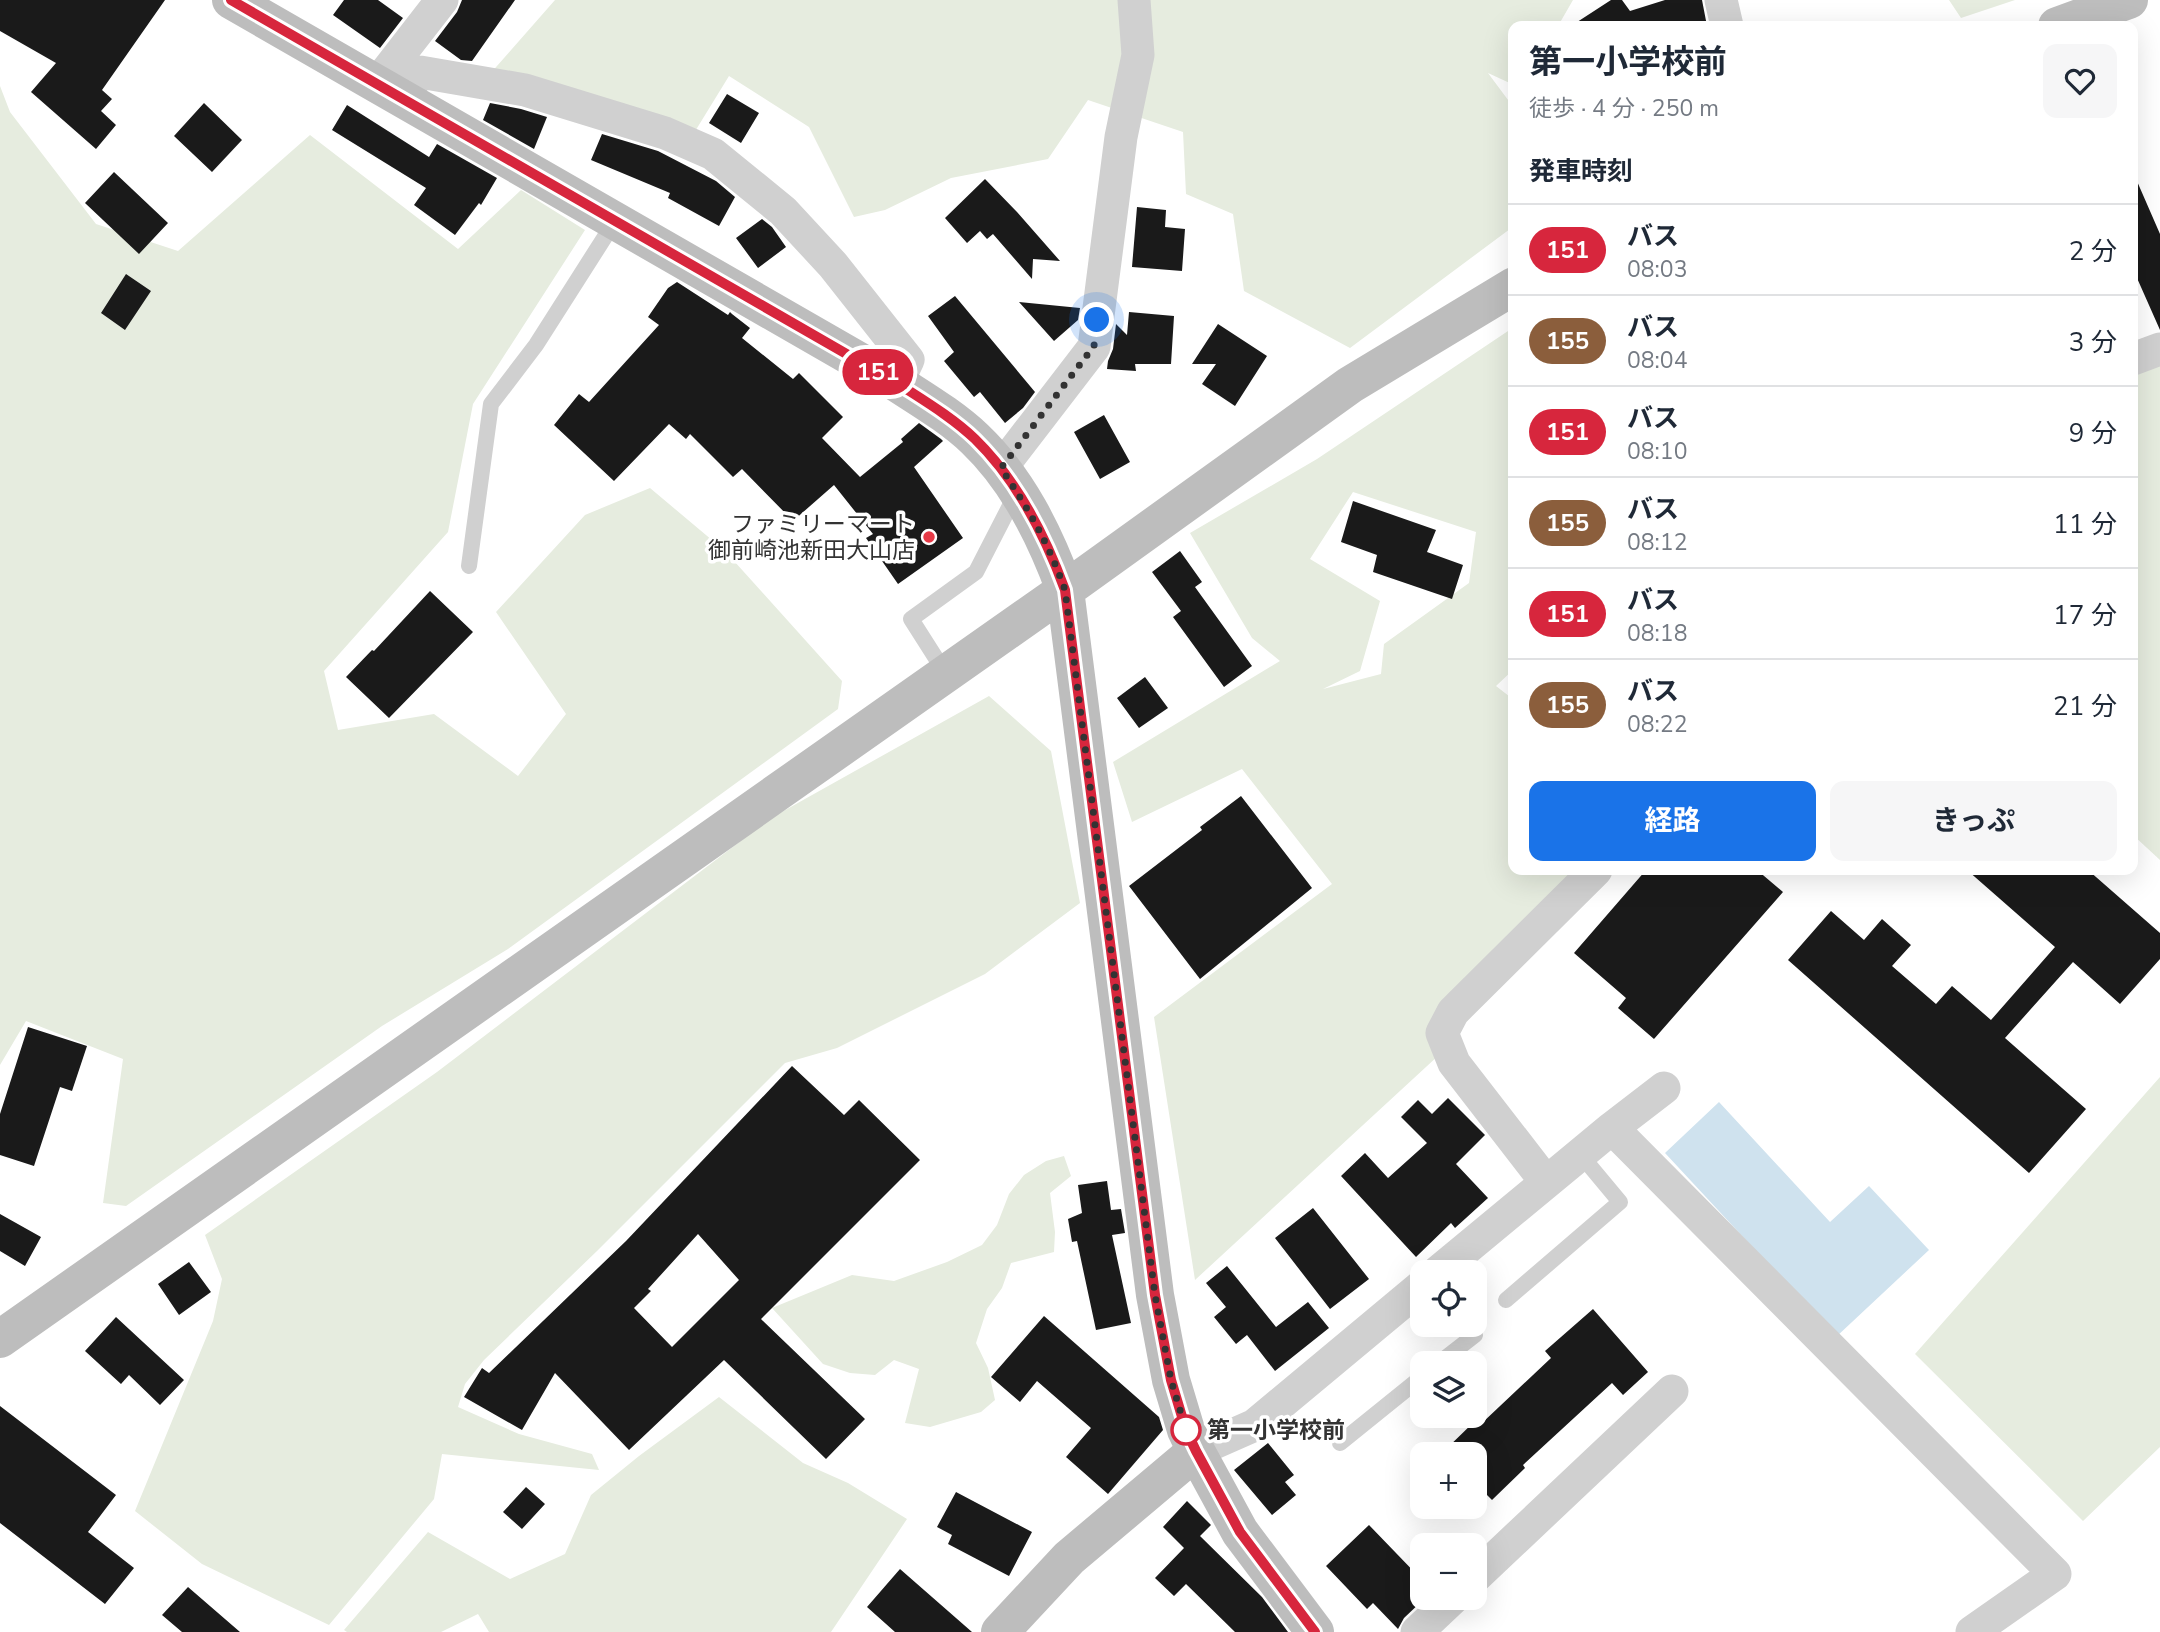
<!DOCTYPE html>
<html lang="ja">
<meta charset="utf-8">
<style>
:root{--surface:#fff;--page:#f6f6f7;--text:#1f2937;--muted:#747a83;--line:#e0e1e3;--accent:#1a73e8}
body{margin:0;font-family:"Nunito Sans","Noto Sans JP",sans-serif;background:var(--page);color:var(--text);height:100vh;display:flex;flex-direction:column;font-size:26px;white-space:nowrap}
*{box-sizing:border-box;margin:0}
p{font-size:23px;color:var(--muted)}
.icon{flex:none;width:38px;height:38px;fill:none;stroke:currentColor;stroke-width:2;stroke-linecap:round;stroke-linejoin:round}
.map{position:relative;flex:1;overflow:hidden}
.panel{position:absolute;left:1508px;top:21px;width:630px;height:854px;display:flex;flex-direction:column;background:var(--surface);border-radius:14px;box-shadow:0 7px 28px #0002}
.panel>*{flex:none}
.badge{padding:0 14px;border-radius:23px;font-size:24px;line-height:46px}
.tools{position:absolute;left:1410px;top:1260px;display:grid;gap:14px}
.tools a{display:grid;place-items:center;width:77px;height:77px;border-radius:14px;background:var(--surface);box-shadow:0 7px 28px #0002;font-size:35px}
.you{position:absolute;width:35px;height:35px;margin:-18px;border:5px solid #fff;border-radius:50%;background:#1a73e8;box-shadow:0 0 0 10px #1a73e833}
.map>.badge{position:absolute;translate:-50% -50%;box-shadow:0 0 0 4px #fff}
h2{padding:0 21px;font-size:26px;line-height:63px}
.round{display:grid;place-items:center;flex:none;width:74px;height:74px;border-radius:14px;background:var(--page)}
.headline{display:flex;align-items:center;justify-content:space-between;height:119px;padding:0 21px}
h1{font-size:33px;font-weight:700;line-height:52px}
.action{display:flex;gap:14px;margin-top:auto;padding:14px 21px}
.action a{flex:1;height:80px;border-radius:14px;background:var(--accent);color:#fff;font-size:28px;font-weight:700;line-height:80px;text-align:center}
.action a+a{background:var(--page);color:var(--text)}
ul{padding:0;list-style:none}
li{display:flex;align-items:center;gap:21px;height:91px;padding:0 21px;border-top:2px solid var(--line)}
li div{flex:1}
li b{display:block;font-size:26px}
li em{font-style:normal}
li .badge{min-width:77px;font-weight:700;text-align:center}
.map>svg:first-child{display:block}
</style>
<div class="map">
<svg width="2160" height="1632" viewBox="0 0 2160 1632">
<rect width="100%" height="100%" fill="#fff"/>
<path fill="#e6ecdf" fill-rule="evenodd" d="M555,0H1573L1558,26H1514V85L1488,73L1514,108V226L1350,348L1244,291L1233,214L1186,194L1183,132L1088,100L1048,159L951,178L885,210L854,217L809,127L729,76L694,133L489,75Z
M1949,0H2015L1961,18Z
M0,86L10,112L96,224L178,251L310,135L458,249L521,190L585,230L473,404L448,532L324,671L338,730L434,714L518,776L566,714L496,612L585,515L650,488L725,551L842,681L838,709L508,949L382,1026L126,1206L103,1203L123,1059L26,1021L0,1065Z
M1514,327V669L1496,686L1514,700V870H1592L1439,1055L1195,1280L1154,1017L1332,884L1242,769L1132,822L1113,762L1280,661L1252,638L1190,533L1317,459ZM1353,492L1476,532L1469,583L1384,644L1381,674L1323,689L1360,671L1380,601L1310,559Z
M2160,351V860L2133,835V362Z
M989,696L1051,751L1080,903L985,974L837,1048L785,1063L597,1251L484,1360L465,1384L458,1407L519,1434L592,1454L599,1470L442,1454L434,1499L329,1625L202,1564L135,1511L213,1321L222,1279L205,1235L437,1072L771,818Z
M2160,1077V1447L2083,1521L1915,1354Z
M1064,1156L1071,1176L1050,1193L1055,1232L1054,1252L1011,1263L1002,1288L987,1309L976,1343L988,1368L995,1400L981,1412L930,1427L905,1423L919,1369L894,1360L875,1375L850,1373L823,1364L772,1308L852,1275L894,1281L947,1262L982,1245L997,1225L1009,1194L1024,1175L1046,1161Z
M719,1397L803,1463L848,1483L907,1519L831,1632H489L478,1614L441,1632H347L344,1630L428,1532L510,1579L565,1554L591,1495L639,1456Z"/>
<path fill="#cfe2ee" d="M1719,1102L1830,1222L1869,1186L1929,1250L1836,1337L1665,1153Z"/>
<path fill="#1a1a1a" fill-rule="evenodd" d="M0,0H165L102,90L112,99L101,111L116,125L96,149L31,92L56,63L0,31Z
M344,0H378L403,18L380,48L333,15Z
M462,0H515L472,61L461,60L435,41L457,12Z
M1611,0H1622L1630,11L1665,0H1702L1707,26H1571Z
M727,94L759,113L741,143L709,123Z
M204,103L242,140L212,172L174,136Z
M490,103L521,109L547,117L534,149L483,120Z
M347,105L429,157L437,144L497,178L481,205L479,203L455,235L414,205L426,188L332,130Z
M602,134L658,151L716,181L735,197L719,226L668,198L670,193L591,160Z
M114,172L168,223L139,254L85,203Z
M2133,172L2160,234V330L2133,269Z
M985,179L1017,212L1060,261L1033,259L1032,279L993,234L987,239L980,231L967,243L945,218Z
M1137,207L1166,210L1165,227L1185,229L1182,271L1132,267Z
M762,219L772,227L786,247L758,268L736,238Z
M126,274L151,291L125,330L101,313Z
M677,282L728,315L730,312L732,314L750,328L742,338L793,379L799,373L843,417L822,438L860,477L903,442L901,439L919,423L941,439L943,441L914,467L963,538L898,584L866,538L873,534L834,485L793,521L742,469L733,477L690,434L686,439L669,424L614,481L554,425L579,394L589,402L659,325L648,317L668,288Z
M955,296L1035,392L1023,408L1005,423L980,392L974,397L944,361L954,352L928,316Z
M1019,302L1080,308L1078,320L1054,341Z
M1129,312L1174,316L1171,364H1135L1136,371L1107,369L1108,361L1113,349L1116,324L1127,335Z
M1218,324L1267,356L1235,406L1202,384L1216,364H1192Z
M1104,415L1130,462L1100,479L1074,432Z
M1353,501L1436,530L1427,552L1463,565L1452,599L1373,572L1377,555L1341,542Z
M1180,551L1202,582L1195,587L1252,666L1224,687L1173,617L1181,611L1152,572Z
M430,591L473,632L389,718L346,677L372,650L374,651Z
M1145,677L1168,708L1139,728L1117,698Z
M1241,796L1312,888L1200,979L1129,886L1202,830L1200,827Z
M1646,870H1757L1783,892L1654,1039L1618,1008L1626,998L1574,953Z
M1967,870H2088L2160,933V959L2120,1004L2073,962L2005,1038L2086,1109L2029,1173L1788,960L1831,911L1864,940L1882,919L1911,945L1892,966L1936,1004L1952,986L1991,1020L2055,947Z
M28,1027L87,1046L72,1091L60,1087L34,1166L0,1155V1114Z
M792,1066L844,1115L859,1100L920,1160L761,1319L865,1419L826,1459L724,1360L629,1450L555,1373L522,1430L464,1397L482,1368L489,1373L626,1241ZM698,1234L739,1280L672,1347L634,1308L651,1291L648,1289Z
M1448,1098L1485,1135L1456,1164L1488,1198L1455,1228L1451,1223L1416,1257L1341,1176L1365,1153L1388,1178L1427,1143L1401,1117L1418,1100L1432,1114Z
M1107,1181L1111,1210L1121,1209L1125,1233L1112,1235L1131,1323L1096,1330L1077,1241L1072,1242L1068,1219L1082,1213L1078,1185Z
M1313,1208L1369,1279L1330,1309L1275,1238Z
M0,1214L41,1237L25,1266L0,1251Z
M189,1262L211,1292L179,1315L158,1284Z
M1227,1266L1276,1327L1308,1302L1329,1328L1275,1371L1247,1335L1236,1344L1214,1317L1226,1307L1206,1283Z
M1593,1309L1648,1372L1623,1395L1612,1383L1523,1465L1525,1468L1492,1500L1475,1483V1454H1441L1477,1419L1482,1423L1551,1358L1545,1351Z
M1044,1316L1159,1417L1163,1430L1108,1494L1066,1457L1091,1428L1037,1381L1020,1402L991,1377Z
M116,1317L184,1380L160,1405L129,1375L121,1384L85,1351Z
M0,1406L116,1495L88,1532L134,1568L105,1604L0,1523Z
M1268,1443L1294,1475L1285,1482L1296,1495L1272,1515L1234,1470Z
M526,1487L545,1504L522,1529L503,1512Z
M956,1492L1032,1532L1009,1576L948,1544L952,1535L937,1527Z
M1187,1501L1211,1525L1200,1536L1262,1597L1288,1632H1235L1186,1584L1174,1596L1155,1578L1184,1548L1163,1527Z
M1369,1525L1423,1581V1600L1404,1618L1398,1629L1373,1603L1367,1609L1326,1566Z
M900,1569L972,1632H895L867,1607Z
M188,1587L240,1632H182L162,1615Z"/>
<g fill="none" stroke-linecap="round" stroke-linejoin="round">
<path stroke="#d0d0d0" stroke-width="16" d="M469,566L491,404L536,345L615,221
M946,674L911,619L976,572L1016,494
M1506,1300L1620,1202L1580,1154
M1439,1363L1475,1335L1467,1325
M1340,1443L1423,1376"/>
<path stroke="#d0d0d0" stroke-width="33" d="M1721,0L1727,26
M376,85L442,0
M401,99L420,72L525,90L665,133L713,154L783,211L833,265L908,360L897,383
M2133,359L2160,349
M1001,468L1094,347L1121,137L1138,55L1134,0
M1612,1128L2055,1574L1972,1632
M1546,1182L1454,1063L1442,1033L1453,1012L1596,870
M1438,1272L1612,1128L1664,1088
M1196,1451L1255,1425L1423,1285
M1475,1577L1672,1391
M1417,1632L1453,1598"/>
<path stroke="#bdbdbd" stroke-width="38" d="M231,0L897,383C923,400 952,417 975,439C1018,480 1045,535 1065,590L1155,1295L1171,1380L1186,1430L1196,1451L1240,1532L1315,1632
M2057,26L2129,0
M0,1339L1065,590L1350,385L1514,286
M1000,1632L1069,1558L1196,1451"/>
</g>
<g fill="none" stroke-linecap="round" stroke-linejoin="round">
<defs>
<path id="line" d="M231,0L897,383C923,400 952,417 975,439C1018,481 1045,535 1065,590L1155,1295L1171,1380L1186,1430L1196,1451L1240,1532L1315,1632"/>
</defs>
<use href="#line" stroke="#fff" stroke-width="16"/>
<use href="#line" stroke="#d7263d" stroke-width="10"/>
<path stroke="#333" stroke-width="7" stroke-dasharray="0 12.6" d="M1097,320L1094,346L1001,468C1029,510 1048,542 1065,590L1155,1295L1171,1380L1186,1430"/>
</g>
<circle fill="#e63946" stroke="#fff" stroke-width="2.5" cx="929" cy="537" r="7"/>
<circle fill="#fff" stroke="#d7263d" stroke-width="3.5" cx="1186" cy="1430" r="14"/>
<g text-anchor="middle" stroke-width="7" stroke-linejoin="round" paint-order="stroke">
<g font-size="23" fill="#333" stroke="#fff" text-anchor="end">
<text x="915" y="532">ファミリーマート<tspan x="915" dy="26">御前崎池新田大山店</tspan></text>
</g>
<g font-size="23" font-weight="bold" fill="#333" stroke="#fff" text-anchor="start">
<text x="1207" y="1438">第一小学校前</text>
</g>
</g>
</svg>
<div class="tools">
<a><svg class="icon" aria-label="locate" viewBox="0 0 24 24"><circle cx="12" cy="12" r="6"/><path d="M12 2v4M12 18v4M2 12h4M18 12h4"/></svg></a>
<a><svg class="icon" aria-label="layers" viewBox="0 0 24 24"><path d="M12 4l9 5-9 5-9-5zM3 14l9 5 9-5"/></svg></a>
<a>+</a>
<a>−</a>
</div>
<div class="you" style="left:1097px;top:320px"></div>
<b class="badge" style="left:878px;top:372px;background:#d7263d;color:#fff">151</b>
<section class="panel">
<div class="headline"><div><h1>第一小学校前</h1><p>徒歩 · 4 分 · 250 m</p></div><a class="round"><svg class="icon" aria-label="heart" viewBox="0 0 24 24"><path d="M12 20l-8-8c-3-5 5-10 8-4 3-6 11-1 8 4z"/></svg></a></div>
<h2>発車時刻</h2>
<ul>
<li><span class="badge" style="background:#d7263d;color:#fff">151</span><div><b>バス</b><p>08:03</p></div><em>2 分</em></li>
<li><span class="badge" style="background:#8b5e3c;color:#fff">155</span><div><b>バス</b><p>08:04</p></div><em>3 分</em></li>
<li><span class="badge" style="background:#d7263d;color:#fff">151</span><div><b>バス</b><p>08:10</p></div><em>9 分</em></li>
<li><span class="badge" style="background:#8b5e3c;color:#fff">155</span><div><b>バス</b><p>08:12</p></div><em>11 分</em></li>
<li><span class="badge" style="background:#d7263d;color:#fff">151</span><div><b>バス</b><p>08:18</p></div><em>17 分</em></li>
<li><span class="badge" style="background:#8b5e3c;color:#fff">155</span><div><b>バス</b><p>08:22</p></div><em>21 分</em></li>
</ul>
<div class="action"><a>経路</a><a>きっぷ</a></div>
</section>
</div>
